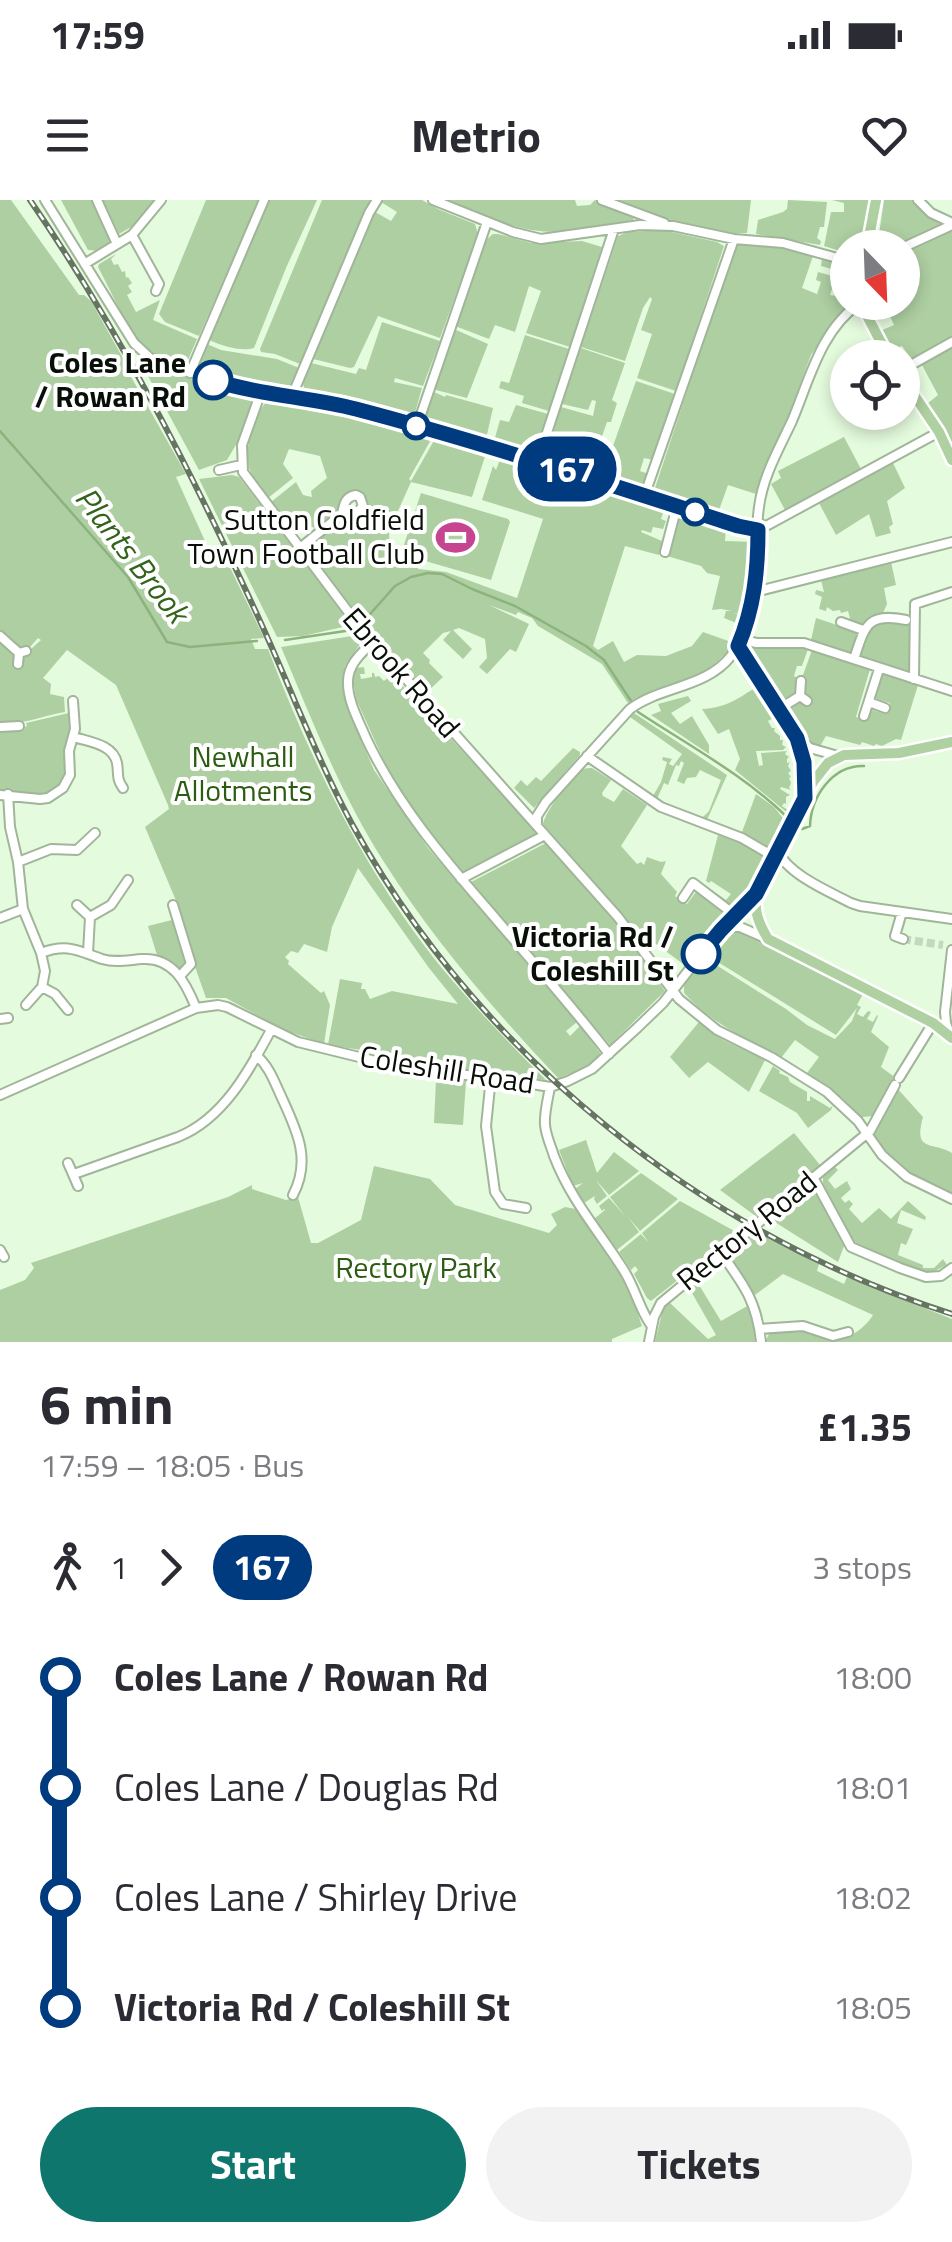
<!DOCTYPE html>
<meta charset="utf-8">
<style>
:root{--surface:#fff;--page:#f2f2f3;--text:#2b2b33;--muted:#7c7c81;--accent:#0f766e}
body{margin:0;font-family:"Titillium Web",sans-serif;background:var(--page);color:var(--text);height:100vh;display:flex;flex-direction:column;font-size:38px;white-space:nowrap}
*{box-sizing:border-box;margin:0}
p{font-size:32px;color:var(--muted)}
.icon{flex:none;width:55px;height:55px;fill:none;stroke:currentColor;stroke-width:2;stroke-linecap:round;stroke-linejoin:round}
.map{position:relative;height:1142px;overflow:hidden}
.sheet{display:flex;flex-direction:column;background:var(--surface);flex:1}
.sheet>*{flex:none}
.badge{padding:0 20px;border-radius:32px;font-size:35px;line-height:65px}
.needle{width:65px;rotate:157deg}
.controls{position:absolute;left:830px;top:30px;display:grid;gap:20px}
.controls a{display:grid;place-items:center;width:90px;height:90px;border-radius:50%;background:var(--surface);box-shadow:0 5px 15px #0003;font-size:50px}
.map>.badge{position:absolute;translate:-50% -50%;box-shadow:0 0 0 5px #fff}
.legs{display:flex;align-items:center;gap:15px;height:110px;padding:0 40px;font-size:32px}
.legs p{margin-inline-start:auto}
.overview{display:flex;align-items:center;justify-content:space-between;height:170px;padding:0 40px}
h1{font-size:55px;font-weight:700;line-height:75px}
.action{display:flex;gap:20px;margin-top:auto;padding:20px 40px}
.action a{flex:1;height:115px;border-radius:60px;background:var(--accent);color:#fff;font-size:40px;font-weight:700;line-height:115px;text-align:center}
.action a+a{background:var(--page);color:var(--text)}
ul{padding:0 40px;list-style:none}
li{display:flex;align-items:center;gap:35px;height:110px;font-size:38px}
li i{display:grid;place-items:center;width:15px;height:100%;margin:0 12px;background:currentColor}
li i::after{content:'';width:25px;height:25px;margin:-12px;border:8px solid;border-radius:50%;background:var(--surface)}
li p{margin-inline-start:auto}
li:first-child i{background:linear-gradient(#0000 50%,currentColor 0)}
li:last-child i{background:linear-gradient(currentColor 50%,#0000 0)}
.status{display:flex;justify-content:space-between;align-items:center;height:70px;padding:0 50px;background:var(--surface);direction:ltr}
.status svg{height:28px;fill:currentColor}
header{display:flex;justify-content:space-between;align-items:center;height:130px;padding:0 40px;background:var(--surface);font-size:45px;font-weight:700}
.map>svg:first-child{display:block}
</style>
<div class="status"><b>17:59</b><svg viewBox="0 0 49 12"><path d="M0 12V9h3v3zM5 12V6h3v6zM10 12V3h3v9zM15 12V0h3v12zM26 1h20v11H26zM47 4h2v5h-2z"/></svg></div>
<header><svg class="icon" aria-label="menu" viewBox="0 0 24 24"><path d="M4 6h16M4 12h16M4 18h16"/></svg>Metrio<svg class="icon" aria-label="heart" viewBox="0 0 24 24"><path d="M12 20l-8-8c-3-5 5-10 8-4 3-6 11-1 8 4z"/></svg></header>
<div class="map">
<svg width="952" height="1142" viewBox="0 0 952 1142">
<rect width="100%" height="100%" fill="#e5fbdd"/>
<path fill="#aecfa2" d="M0,0H11L79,95H84L91,101L124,160L123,166L127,175H130L186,274L176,277L215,363L226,359L264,438L251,439L255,449H268C311,561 365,673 441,767C474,807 510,844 546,880L496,872L418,866L368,851L328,845L340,779L362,783L361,789H365L370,799L392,791L458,804L429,768L358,668L332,727L327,752L304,744L298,753L291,751L285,757L289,761L288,764L321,793L324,791L330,805L324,844L282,829L226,798H206L194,764L177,703L145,627L169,609L168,605L116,485L67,450L43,478L51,484L50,494L64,497L65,512C44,515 22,526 0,523V442L15,456L14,466L19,467L23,455L29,454L30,450L41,440L38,438L30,447L22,450L0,431Z
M61,0H94L110,38L109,45L99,51L88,50Z
M103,0H159L140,22L119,34Z
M206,0H259L199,136L165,122L159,114Z
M270,0H317L286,68L254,148C241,152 223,146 209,140Z
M322,0H371L355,32L300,164L275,154L261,152L260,149Z
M383,0H422L440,10L475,24L478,34L440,138L378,116L354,167L350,168L313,159L375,12L391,21L397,12L381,2Z
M447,0H575L577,6L590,5L595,0L634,17L633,20C612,23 591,29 570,31C528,36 485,18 447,0Z
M613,0H751L747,33C702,35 654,16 613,0Z
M788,0L827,2L824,27H820L817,38L821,41L820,45L756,34L758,20L783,12L787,9Z
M832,0H869L861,47L848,48L847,53L824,46L831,12H844V3Z
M884,0H912L941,25C923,41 899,47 877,48Z
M663,30L717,42L724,46L676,191L637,178L652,134L641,130L652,99L650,97L643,108L625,161L581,147L618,36L628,32Z
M952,30V136L911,159L902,146L894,149L880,131L894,125L889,114L892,112L891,109L898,106L897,103L902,102L903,51Z
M498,34L531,43L582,41L602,47L570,147L526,133L541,91L529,86L515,132L495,125L489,139L455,126L487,39L493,34Z
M738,43L771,46L813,56L802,88L817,94L821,82L816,80L818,72L836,77L830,95L836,96L843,81L841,80L842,72L821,66L822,58L847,65L848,103L811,155L789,214L763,271L756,294L728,285L718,313L657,293L655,288L735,46Z
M116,54L111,59L114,65L118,64L122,72L125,71L126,78L128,77L132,83L128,86L132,92L127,95L136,112L160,100L153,120L197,139L188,160C172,166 148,154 138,140C122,118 111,91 98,67L99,64Z
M382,122L440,141L423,186L395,178L394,182L422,188L414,216L407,217L347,201L305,193L303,183L311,163L356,174L359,168L366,170Z
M454,129L488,144L467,198L432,189Z
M525,135L569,149L549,211L522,203L524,196L499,188L501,181L509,183Z
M207,144L221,150L277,159L299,168L292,183L286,190L203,172L199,163Z
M581,148L625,163L612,200L617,203L611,222H607L600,242L613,246L636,181L675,194L653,260L644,258L640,271L649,274L643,288L546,256L561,207L593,216L596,201L592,200L588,210L562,204Z
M952,148V245L942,225L927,204L938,195L922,165Z
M145,160L193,180L248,194L252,202L237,243L227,260L199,270L142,165Z
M432,191L445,197L446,195L493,208L486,239L425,223L423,218Z
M270,198L338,210L433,236L409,279L411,281L436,237L487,250L472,297L411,282L389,331L390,354L418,362V369L446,372L517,398L543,319L482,300L493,266L496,270L502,254L665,307L661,319L666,321L663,329L653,327L651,333L642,330L641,332L662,341L659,355L625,346L593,446L598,450L613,441L624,462L637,455L666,456L692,446L703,432L734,443C708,479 676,483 636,498L628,503L602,464L538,426L532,418L518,412L516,415L489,405L529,424L516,452L510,449L487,474L479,467L487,458L485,439L459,428L453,430L472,449L463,459L443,440L451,431L443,433L423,453L430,460L429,463L443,477L425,494L374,435L375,433L372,428L369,430L320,367L322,344L318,364L309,351V345C319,338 327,330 337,323C352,313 354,324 367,305L365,296L356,291C341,296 344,303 337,313C333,318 324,324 318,328L288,324L271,302L296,282L303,295L312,297L311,291L327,278L320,256L289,249L283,264L293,278L268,298C246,272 242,259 254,226C258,215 261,206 270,198Z
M516,205L548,214L534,252L494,241L500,220L509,222Z
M844,237L861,269L785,310L771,284L781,278L778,271Z
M893,263L905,288L887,301L893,324L889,327L891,333L876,337L869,314L836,335L819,303Z
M232,275L239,277L352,425L303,436L277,437L199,279Z
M421,293L508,319L510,322L491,380L401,354Z
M681,312L726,327L725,341L753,342L751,383L744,415L734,413L744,417L741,425L724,418L726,411H732L721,409L712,410L720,376L707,373L701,366L667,356Z
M891,362L896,385L884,388L887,404L883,413C871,418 863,427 851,422L848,411L841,413L840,410L833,411L827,407L826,411L819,409L822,397L815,394L816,390L824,392L821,380Z
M816,418L858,432L852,451L849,453L811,440Z
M883,420L904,422L910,426L909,471L862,457L860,453L867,431Z
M359,435L362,441L345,466L343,485L352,519L374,570L428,648L577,822L566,831L570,836L580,826L601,854L583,869L558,878C494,810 434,741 384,662C341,595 312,520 281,447Z
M789,446L808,449L802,466H797L794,476L798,478L800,475H803L812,450L870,469L856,517L868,520L872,510L886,514L890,503L874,498L881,474L918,485L901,540L896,539L882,546L876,544L874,546L862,542L860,545L826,536L819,548L803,536L749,453L751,447Z
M364,467L365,474H360L361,479L372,477V473H374L375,477L379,476L384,481L392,474L536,632L535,635L463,673L419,619L388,570L356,499L353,480L356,468Z
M758,486L777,516L768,521L772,528H775L774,531L780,536V540H783L782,545L786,547L783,550L756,551L759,566L763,565L761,553L787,551L785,554L789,557L787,559V563L790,562L788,566L791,571L788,573L791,577L789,578L791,583L789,588L791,590L781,587L780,589L790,595L786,597V604L784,603L782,606L791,612L790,615L735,570L740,559L729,529L718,534L702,509C726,508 737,499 758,486Z
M688,496L691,501L671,513L680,524L692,516L709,545V554L651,515L661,511L658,504Z
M69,513C72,532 67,535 66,552C65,560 68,569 65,577C57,605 20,590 0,590V532L22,530V528L27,526L26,523Z
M634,513L727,575L707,620L702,618L709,611L721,580L700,570L696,577L687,578L684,584L677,581L684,563L681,561L679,566L676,565L668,585L664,583L657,599L653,596L661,582L667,562L662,560L663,557L672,559L669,564L673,566L682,554L630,517Z
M573,548L580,552V555L534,608L514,588L521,580L527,586L536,577L541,581Z
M592,568L611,580L602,593L603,596L614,602L623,589L647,605L621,646L637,664L641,662L644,665L647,657L661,662L666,661L661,674L677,692L675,696L687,704L698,689L728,714L686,766L649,739L645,744L601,690L543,624C546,611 571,575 583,569C586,568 589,568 592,568Z
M756,594L774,607L786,622L772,649L742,632Z
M718,635L748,646L767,658L747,694L732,711L701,687L703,684L726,700L731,694L711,681L709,683L706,681Z
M546,643L620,726L665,791L610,845L471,682Z
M176,719L188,761L182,770L166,758L157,755L148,726Z
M733,730H740L863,794L857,805L861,807L857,814L863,817L868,811L871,812L867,819L873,822L877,815L878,816L871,832L889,847L881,867L896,878L874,916L862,917L842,898L807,873L819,857L795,840L781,858C746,838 712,824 684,793V785L705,758L786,809L807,825L835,839L852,821L857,808L836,835L708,756L726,732Z
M699,822L723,840L765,860L749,892L708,862L689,878L670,857Z
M773,866L780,871L779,873L788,877L790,882L807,892V901H810V896L830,908L833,905L831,910L808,928L797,913L759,891Z
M436,880L466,881L463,925L434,923Z
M896,887L923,917C913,953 932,941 952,953V993C918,983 892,962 871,934Z
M794,933L820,965L757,1017L720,990Z
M586,940L597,973L614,952L639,971L609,995L596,980L607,996L597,1004L594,999L595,996L584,1003L575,989L583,983L573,986L559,950Z
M374,966L430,979L455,1005L549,1033L557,1025L551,1014L565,1007L576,1009L627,1082L642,1126L612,1139V1142H0V1090L25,1080L34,1068L31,1063L228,997L252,985V989L286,1000L298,997L311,1043H318L361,1020Z
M834,966L838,970L828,980L835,989L847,981L851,989L841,998L845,1003L849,1000L853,1004L849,1009L862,1023L879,1008L891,1019L908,1001L926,1017L925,1020L901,1010L897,1023L913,1029L906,1045L901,1043L898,1055L923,1065V1068H934L943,1059L947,1065L933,1072L915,1069L854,1042L848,1035L823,983V975Z
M641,973L678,999L640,1031L628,1017L639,1032L617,1050L594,1019L605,1010L604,1009L602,1011L599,1006L609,998L625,1016L610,997Z
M806,989H812L817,993L844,1046L838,1062L770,1019Z
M680,1001L738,1033L651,1101L647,1098L634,1074L638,1070L635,1066L631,1070L619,1052L641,1034L649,1043L642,1033Z
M756,1031L819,1064L817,1071L844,1084L847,1077L952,1119V1142H765L770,1132C781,1131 792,1129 803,1130C814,1131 823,1140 833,1140C849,1140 866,1127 873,1115L783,1074L755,1095L731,1059L736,1047Z
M696,1080L721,1121L749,1105L754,1123L755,1142H655L663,1109L669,1102L708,1139L716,1135L688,1086Z"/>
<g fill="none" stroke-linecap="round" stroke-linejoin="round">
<path stroke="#8cb37e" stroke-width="2.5" d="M0,231L128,377L167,442L190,447L257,441
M363,422L395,386L411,377L428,373L442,374L472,389L515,406L586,446L604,460L631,501
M285,440L352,430
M638,512C688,545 744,575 787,617
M802,629L810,626C811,597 832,565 864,566"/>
<path stroke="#c4d8bd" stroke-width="8" stroke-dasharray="8 4" stroke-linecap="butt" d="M903,739L943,745"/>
<defs>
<path id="minor" d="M45,0L134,143L150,158L225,184L355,209L538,260L738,326L758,330
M97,0L117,44
M433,0L513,32L541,39L640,25L673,26L734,39L783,43L848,61
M602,0L664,23
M918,0L931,13L952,23
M132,35L159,84L156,91
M902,48L952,25
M86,63L132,35L161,0
M902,170L952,142
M190,173L264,0
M261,192L242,245L243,272L359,426L618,717L679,799L717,830L771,857L827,892L858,921L882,955L907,977L952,999
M292,196L369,13L377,0
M417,226L487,22
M538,260L614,29
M219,270L241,265
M645,294L734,39
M758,326L768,325L939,232
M300,348L342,314C344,304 345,297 356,295L360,297L363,306C357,314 352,315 342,314
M665,352L677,306
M755,392L952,342
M841,422L863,430
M0,436L19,453
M741,440L757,443H804L952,491
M372,442C362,453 349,463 348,480C347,500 358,519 366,538C397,604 443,658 490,712C530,759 571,805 609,854
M738,446L797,538L804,562L805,593
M854,459C865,426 867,412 906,420
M18,464L19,453L26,451
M914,479L915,404L952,392
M801,481L800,496L807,501
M869,502L885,508
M779,509L800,496
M864,516L879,469
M0,527L19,526
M74,537C89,542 113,544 117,563C119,575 116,578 123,588
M797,538L810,548L838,556
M587,556L661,607L742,638L766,652
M8,594L10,627L18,662L23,709L41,753L45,771L42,787L26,805
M0,595L40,599L48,598L63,588L70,575L69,551L75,529L73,501
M537,623V616L546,602L630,509C661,486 706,488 731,456C765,414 752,356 759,307C763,276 779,249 792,221C809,181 821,129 860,103
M778,651C787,674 830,692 851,703L860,706L952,719
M18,662L51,649L77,650L95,633
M461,679L545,635
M683,698L693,683L735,715
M77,705L90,717L88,753
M173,705L191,764L180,776
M902,712L895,736L903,739
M90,717L111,705L128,680
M0,718L23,709
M725,727H740L768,739
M41,753C68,743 78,751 102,759C116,763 128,760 142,759C173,757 186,783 196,808
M42,787L55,794L68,810
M0,819L8,818
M950,834L946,823L945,812L952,750
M256,855C269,866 274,881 281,896C296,929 312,959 293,995
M491,877L486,926L495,992L503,1004L526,1008
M899,878L933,823
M550,887C548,899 544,913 545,925C546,936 551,946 554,956C571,1000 598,1030 623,1069C635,1087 640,1111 651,1125
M0,895L196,808L218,805L227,807L298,842L416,871L491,877L550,887L568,881L592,869L637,828L663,803L721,729L756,694
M68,963L78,986
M74,974L178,937C223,919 249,871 271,830
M813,977L851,1047L900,1068L926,1077L941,1076L952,1068
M0,1050L4,1057
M721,1053C744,1085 757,1102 761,1142
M760,1129L803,1126L833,1136L848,1132
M649,1142L654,1117L661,1103L870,931L895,885"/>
<path id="major" d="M867,48L876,0
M860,102L889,158
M902,177L939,232L952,260
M952,542L899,553L844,555L828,563L813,582L759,686C752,706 757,721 768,739L933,823L952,838"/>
</defs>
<use href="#minor" stroke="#a0b599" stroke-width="12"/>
<use href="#major" stroke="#fff" stroke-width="15"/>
<use href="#minor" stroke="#fff" stroke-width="8"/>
<use href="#major" stroke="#afd0a1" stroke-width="10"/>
<defs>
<path id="rail" d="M30,0C118,128 190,269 255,410C288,481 315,555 352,624C479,855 701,1033 952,1114"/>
</defs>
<use href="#rail" stroke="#667462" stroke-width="6"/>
<use href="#rail" stroke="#fff" stroke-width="2.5" stroke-dasharray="8" stroke-linecap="butt"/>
</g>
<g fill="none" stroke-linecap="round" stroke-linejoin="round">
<defs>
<path id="line-1" d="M213,180C259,195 309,197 356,209C485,243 611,285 738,326L758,330C758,371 754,408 738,446L797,538L804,562L805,598L756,694L721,730L701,754"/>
</defs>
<use href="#line-1" stroke="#fff" stroke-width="22"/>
<use href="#line-1" stroke="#003b80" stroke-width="15"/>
</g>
<defs>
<symbol id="stadium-bare" viewBox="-9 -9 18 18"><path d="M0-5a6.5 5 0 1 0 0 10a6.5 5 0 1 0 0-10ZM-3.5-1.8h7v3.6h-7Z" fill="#c54591" stroke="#fff" stroke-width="2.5" paint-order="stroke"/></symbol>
</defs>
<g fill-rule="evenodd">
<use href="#stadium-bare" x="428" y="310" width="55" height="55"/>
</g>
<g fill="#fff" stroke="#003b80" stroke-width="5">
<circle cx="213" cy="180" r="18"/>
<circle cx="416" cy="226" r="12"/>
<circle cx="695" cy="312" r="12"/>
<circle cx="701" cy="754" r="18"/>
</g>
<g text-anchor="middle" stroke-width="8" stroke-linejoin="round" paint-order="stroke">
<g font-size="30" font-weight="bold" fill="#080f06" stroke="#fff" text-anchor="end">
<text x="186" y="173">Coles Lane<tspan x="186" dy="34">/ Rowan Rd</tspan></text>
<text x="674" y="747">Victoria Rd /<tspan x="674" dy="34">Coleshill St</tspan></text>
</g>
<g font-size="30" fill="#080f06" stroke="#fff" text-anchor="end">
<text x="425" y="330">Sutton Coldfield<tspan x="425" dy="34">Town Football Club</tspan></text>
</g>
<g font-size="30" fill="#080f06" stroke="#fff">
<text transform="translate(401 473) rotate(49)" y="10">Ebrook Road</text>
<text transform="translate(447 870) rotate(9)" y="10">Coleshill Road</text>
<text transform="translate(747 1031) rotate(-39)" y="10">Rectory Road</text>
</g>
<g font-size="30" fill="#2b5c11" stroke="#fff">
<text x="243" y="567">Newhall<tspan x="243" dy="34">Allotments</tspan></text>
<text x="416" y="1078">Rectory Park</text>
</g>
<g font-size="32" font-style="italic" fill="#33641b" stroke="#fff">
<text transform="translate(132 355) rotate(52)" y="11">Plants Brook</text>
</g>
</g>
</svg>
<div class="controls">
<a><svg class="needle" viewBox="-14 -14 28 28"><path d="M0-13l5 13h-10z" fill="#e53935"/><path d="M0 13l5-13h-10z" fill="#7c7c81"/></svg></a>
<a><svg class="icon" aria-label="locate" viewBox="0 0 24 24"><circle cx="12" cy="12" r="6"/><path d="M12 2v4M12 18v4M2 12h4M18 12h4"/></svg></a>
</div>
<b class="badge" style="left:567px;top:269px;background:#003b80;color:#fff">167</b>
</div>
<section class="sheet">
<div class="overview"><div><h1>6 min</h1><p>17:59 – 18:05 · Bus</p></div><b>£1.35</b></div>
<div class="legs"><svg class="icon" aria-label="walk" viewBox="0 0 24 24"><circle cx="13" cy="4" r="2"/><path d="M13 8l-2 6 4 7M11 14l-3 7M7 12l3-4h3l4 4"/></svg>1<svg class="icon" aria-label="forward" viewBox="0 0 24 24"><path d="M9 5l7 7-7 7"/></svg><b class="badge" style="background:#003b80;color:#fff">167</b><p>3 stops</p></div>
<ul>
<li><i style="color:#003b80"></i><b>Coles Lane / Rowan Rd</b><p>18:00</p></li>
<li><i style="color:#003b80"></i><span>Coles Lane / Douglas Rd</span><p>18:01</p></li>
<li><i style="color:#003b80"></i><span>Coles Lane / Shirley Drive</span><p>18:02</p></li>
<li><i style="color:#003b80"></i><b>Victoria Rd / Coleshill St</b><p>18:05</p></li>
</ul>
<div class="action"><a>Start</a><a>Tickets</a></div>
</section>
